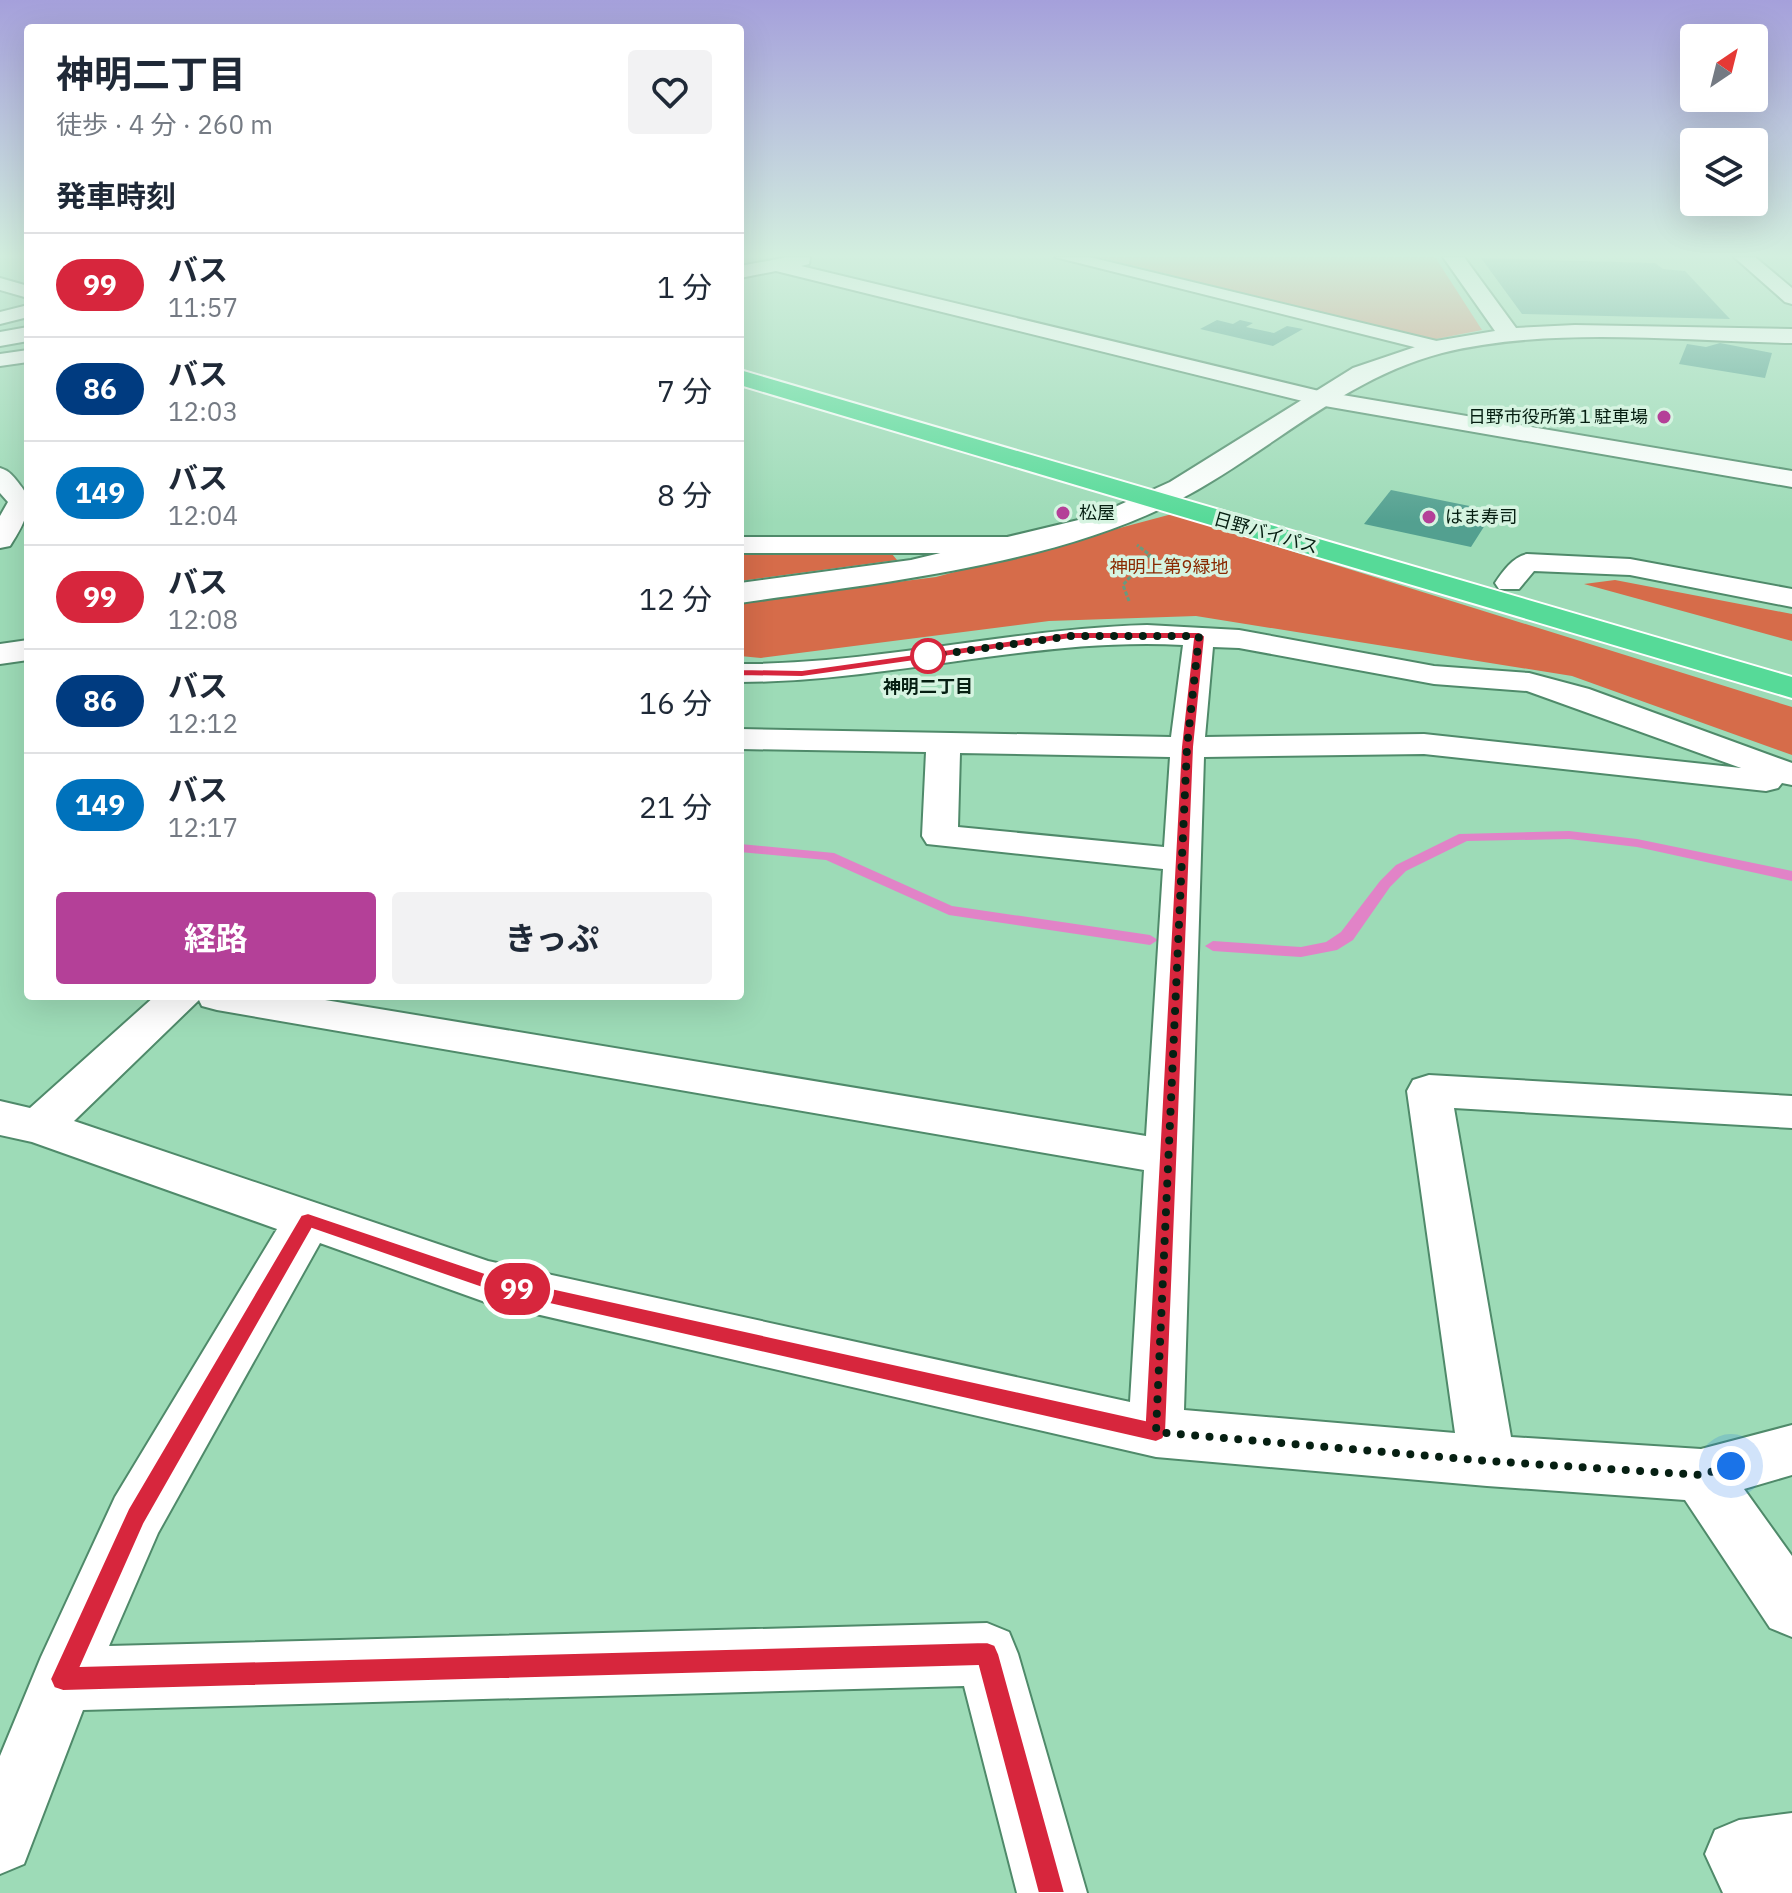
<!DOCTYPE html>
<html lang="ja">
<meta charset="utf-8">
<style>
:root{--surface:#fff;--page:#f2f2f3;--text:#1f2937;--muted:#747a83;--line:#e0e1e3;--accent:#b44098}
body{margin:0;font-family:"IBM Plex Sans","Noto Sans JP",sans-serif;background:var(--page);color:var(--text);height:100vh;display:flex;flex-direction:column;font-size:30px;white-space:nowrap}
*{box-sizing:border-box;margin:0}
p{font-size:26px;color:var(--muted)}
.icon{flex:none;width:44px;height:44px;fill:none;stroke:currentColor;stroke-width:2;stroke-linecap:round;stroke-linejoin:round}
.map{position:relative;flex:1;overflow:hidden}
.side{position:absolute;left:24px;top:24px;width:720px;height:976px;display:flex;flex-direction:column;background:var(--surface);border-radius:8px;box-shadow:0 8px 32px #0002}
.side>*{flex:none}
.badge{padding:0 16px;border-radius:26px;font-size:28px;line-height:52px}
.needle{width:52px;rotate:35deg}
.buttons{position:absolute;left:1680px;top:24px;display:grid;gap:16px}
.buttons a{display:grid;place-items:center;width:88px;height:88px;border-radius:8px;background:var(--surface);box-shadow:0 8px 32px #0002;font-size:40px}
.you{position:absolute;width:40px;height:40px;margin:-20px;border:6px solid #fff;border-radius:50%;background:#1a73e8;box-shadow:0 0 0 12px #1a73e833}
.map>.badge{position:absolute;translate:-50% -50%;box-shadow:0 0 0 4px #fff}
h2{padding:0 32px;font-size:30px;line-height:72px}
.round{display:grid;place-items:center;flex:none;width:84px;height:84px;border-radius:8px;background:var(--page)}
.summary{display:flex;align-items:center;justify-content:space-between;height:136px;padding:0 32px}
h1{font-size:38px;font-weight:700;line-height:60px}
.button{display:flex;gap:16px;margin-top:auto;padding:16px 32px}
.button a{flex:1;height:92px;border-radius:8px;background:var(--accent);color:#fff;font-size:32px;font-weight:700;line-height:92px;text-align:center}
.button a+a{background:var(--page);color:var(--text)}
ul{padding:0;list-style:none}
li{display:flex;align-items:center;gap:24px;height:104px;padding:0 32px;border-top:2px solid var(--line)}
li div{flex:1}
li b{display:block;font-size:30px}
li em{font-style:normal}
li .badge{min-width:88px;font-weight:700;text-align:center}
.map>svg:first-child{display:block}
</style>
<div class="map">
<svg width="1792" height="1893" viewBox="0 0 1792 1893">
<rect width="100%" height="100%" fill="#9ddbb7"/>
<path fill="#d78d76" d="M1098,257H1435L1482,330L1431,340Z"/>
<path fill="#d66c4a" d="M1172,514L1792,707V755L1572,676L1196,616L1049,621L761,658L740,656V602L936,577Z
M740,547L887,548L897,560L740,581Z
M1615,580L1792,614V641L1584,584Z"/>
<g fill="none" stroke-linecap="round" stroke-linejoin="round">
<path fill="#e183c7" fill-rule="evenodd" d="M1569,831L1637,839L1792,871V881L1637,847L1569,839L1467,841L1406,871L1390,887L1353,940L1337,950L1301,957L1213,951L1205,946L1213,941L1301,947L1326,942L1341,932L1380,881L1396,865L1459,834Z
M740,844L834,853L952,906L1150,935L1158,940L1150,945L949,915L826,860L740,852Z"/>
</g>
<path fill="#53a090" d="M1481,258L1655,263L1663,269L1685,271L1730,319L1522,314Z
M1217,320L1233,324L1240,320L1253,323L1246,327L1274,333L1287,326L1303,329L1273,346L1200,329Z
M1720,343L1772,353L1765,378L1679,364L1687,344L1706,347Z
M1391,490L1494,511L1471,547L1364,524Z"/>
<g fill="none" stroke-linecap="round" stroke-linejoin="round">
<defs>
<path id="street" d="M788,257H810L809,264L801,266L1319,391L1792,471V487L1319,405L776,271L740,278V266Z
M1055,257H1089L1445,343L1449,347L1438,353Z
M1734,257H1755L1792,288V304L1785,302Z
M0,278L28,286V298L0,290Z
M28,305V317L0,324V312Z
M28,350V362L0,366V354Z
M0,468C10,471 14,477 20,485C37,504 22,527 10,546L0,548V516L8,502L0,493Z
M740,537H1021L1031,539L1035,545L1031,551L1021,553H740Z
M1527,554L1630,559L1792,589V607L1630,575L1534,571L1519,589H1499L1495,583C1503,571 1513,557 1527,554Z
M1147,625L1239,630L1434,666L1529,673L1589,689L1792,763V785L1782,783L1778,788L1766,791L1424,754L1204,757L1184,1410L1455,1433L1407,1091L1413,1080L1429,1075L1792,1096V1128L1454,1108L1511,1437L1701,1449L1792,1425V1475L1744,1489L1792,1556V1637L1770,1628L1685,1500L1487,1486L1156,1457L488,1303L320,1243L158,1533L109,1646L987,1623L1009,1632L1018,1654L1087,1893H1017L964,1686L83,1710L24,1864L0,1874V1756L41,1657L115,1497L277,1229L32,1142L0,1135V1101L30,1108L155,996H301L1146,1136L1163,869L927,844L922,836L926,752L740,749V729L1171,737L1183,645C1033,637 889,682 740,682V664C877,664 1009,629 1147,625ZM1213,647L1239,648L1434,684L1527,691L1741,768L1424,734L1205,737ZM960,753L1170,757L1164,847L958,827ZM199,1000L202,1006L217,1010L1144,1170L1130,1402L488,1261L74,1121Z
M1792,1813V1893H1723L1705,1854L1715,1830L1739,1820Z"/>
<path id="secondary" d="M1443,257H1464L1516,328L1575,325L1792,329V343C1680,341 1551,326 1442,353C1346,378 1275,447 1190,494C1061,565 884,582 740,603V583L911,560L1095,516L1170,482L1353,368L1430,342L1495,331Z
M28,327V341L0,346V332Z
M28,640V660L0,664V644Z"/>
<path id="highway" d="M740,370L1792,677V698L740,385Z"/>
</defs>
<use href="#street" stroke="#4f8a6a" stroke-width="4"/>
<use href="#secondary" stroke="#4f8a6a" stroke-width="4"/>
<use href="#highway" stroke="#fff" stroke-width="4"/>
<path stroke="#699a7e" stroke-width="3" stroke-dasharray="4 2" stroke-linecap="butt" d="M1129,601L1123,585L1150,555L1137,545"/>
<use href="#street" fill="#fff" fill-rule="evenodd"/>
<use href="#secondary" fill="#fff" fill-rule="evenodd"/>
<use href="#highway" fill="#56da98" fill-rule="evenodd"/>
</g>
<linearGradient id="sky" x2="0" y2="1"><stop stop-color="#a5a0db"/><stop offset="0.49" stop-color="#d3efdf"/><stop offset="1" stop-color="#d3efdf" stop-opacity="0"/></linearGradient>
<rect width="1792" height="522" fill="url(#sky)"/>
<path fill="#d7263d" stroke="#fff" stroke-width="2" d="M1070,632H1199L1205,636L1194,747L1166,1432L1163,1439L1156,1442L488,1290L312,1229L144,1524L81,1666L987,1642L995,1645L999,1654L1065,1893H1038L978,1666L63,1691L54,1688L50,1679L128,1509L301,1215L308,1213L488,1274L1145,1420L1181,747L1193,639H1070L802,677L740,676L734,673L740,669L802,670Z"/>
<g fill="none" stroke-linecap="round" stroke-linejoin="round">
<path stroke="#061f12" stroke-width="8" stroke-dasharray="0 14.4" d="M928,656L921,657L1070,636H1199L1187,747L1156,1432L1487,1461L1701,1475L1731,1466"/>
</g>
<g fill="#b44098" stroke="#d6f4e1" stroke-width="3">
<circle cx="1664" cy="417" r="8"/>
<circle cx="1063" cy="513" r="8"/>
<circle cx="1429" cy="517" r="8"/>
</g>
<circle fill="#fff" stroke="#d7263d" stroke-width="4" cx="928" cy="656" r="16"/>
<g text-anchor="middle" stroke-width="7" stroke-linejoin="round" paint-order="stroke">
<g font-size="18" fill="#061f12" stroke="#d6f4e1" text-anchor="start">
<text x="1648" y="423" text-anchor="end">日野市役所第１駐車場</text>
<text x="1079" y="519">松屋</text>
<text x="1445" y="523">はま寿司</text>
</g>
<g font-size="18" fill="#061f12" stroke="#d6f4e1">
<text transform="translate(1266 533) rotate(16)" y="6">日野バイパス</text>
</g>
<g font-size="18" fill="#892901" stroke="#d6f4e1">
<text x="1169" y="573">神明上第9緑地</text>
</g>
<g font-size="18" font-weight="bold" fill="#061f12" stroke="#d6f4e1">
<text x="928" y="693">神明二丁目</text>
</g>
</g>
</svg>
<div class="buttons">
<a><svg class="needle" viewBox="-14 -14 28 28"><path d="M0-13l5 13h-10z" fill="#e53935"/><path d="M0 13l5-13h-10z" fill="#747a83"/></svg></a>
<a><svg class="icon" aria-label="layers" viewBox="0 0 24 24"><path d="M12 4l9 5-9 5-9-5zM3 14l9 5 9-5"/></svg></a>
</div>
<div class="you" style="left:1731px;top:1466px"></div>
<b class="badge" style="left:517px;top:1289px;background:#d7263d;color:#fff">99</b>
<section class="side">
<div class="summary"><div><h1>神明二丁目</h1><p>徒歩 · 4 分 · 260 m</p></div><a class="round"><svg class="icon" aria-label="heart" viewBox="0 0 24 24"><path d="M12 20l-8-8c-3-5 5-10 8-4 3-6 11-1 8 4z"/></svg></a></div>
<h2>発車時刻</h2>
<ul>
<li><span class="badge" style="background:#d7263d;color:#fff">99</span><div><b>バス</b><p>11:57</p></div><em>1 分</em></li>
<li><span class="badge" style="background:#003b80;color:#fff">86</span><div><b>バス</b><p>12:03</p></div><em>7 分</em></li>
<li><span class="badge" style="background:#0072bc;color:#fff">149</span><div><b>バス</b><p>12:04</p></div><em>8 分</em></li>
<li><span class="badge" style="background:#d7263d;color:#fff">99</span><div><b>バス</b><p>12:08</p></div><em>12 分</em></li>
<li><span class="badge" style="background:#003b80;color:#fff">86</span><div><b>バス</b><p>12:12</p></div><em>16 分</em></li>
<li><span class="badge" style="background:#0072bc;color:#fff">149</span><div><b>バス</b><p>12:17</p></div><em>21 分</em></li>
</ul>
<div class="button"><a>経路</a><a>きっぷ</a></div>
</section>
</div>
